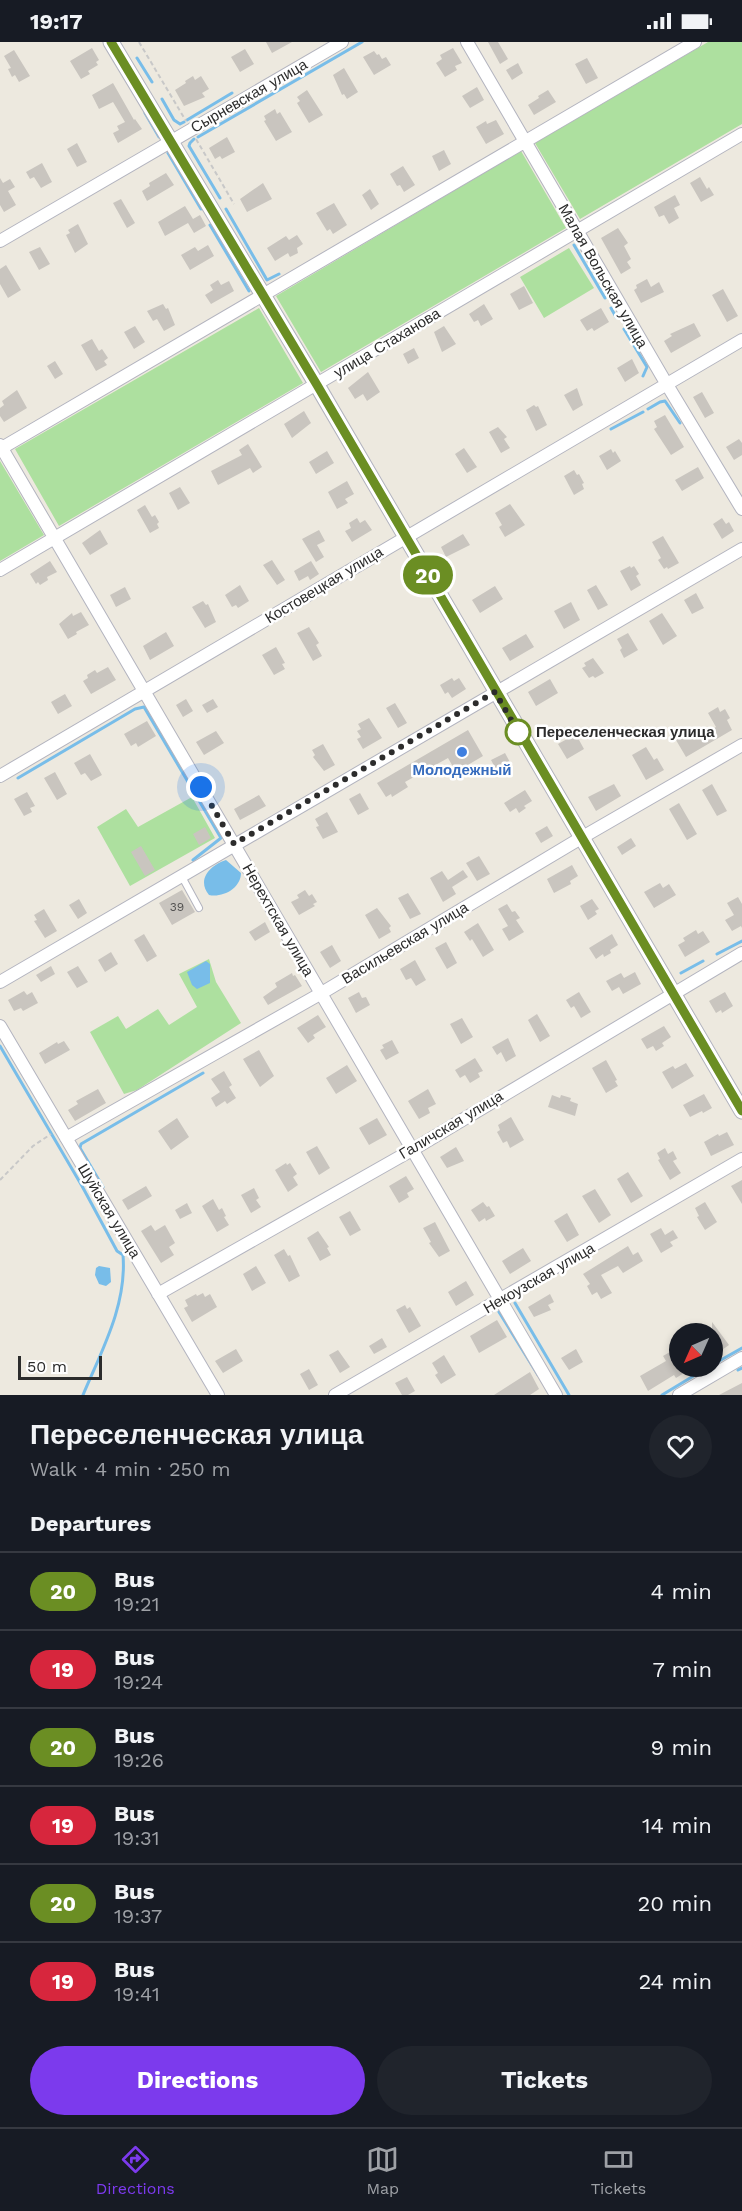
<!DOCTYPE html>
<meta charset="utf-8">
<style>
:root{--surface:#171b24;--page:#20242c;--text:#f1f3f6;--muted:#9ea1a6;--line:#363941;--accent:#7c3aed}
body{margin:0;font-family:"Work Sans",sans-serif;background:var(--page);color:var(--text);height:100vh;display:flex;flex-direction:column;font-size:22px;white-space:nowrap}
*{box-sizing:border-box;margin:0}
p{font-size:20px;color:var(--muted)}
.icon{flex:none;width:33px;height:33px;fill:none;stroke:currentColor;stroke-width:2;stroke-linecap:round;stroke-linejoin:round}
.map{position:relative;height:1353px;overflow:hidden}
.details{display:flex;flex-direction:column;background:var(--surface);flex:1}
.details>*{flex:none}
.badge{padding:0 12px;border-radius:20px;font-size:21px;line-height:39px}
.needle{width:39px;rotate:225deg}
.fabs{position:absolute;left:669px;top:1281px;display:grid;gap:12px}
.fabs a{display:grid;place-items:center;width:54px;height:54px;border-radius:50%;background:var(--surface);box-shadow:0 3px 9px #0003;font-size:30px}
.scale{position:absolute;left:18px;bottom:15px;width:84px;box-sizing:border-box;padding-left:6px;border:3px solid #2c2c2c;border-top:0;font-size:16px;line-height:21px;white-space:nowrap;color:#2c2c2c;-webkit-text-stroke:4px #fff;paint-order:stroke}
.you{position:absolute;width:30px;height:30px;margin:-15px;border:4px solid #fff;border-radius:50%;background:#1a73e8;box-shadow:0 0 0 9px #1a73e833}
.map>.badge{position:absolute;translate:-50% -50%;box-shadow:0 0 0 3px #fff}
h2{padding:0 30px;font-size:22px;line-height:54px}
.round{display:grid;place-items:center;flex:none;width:63px;height:63px;border-radius:32px;background:var(--page)}
.overview{display:flex;align-items:center;justify-content:space-between;height:102px;padding:0 30px}
h1{font-size:28px;font-weight:700;line-height:45px}
.primary-button{display:flex;gap:12px;margin-top:auto;padding:12px 30px}
.primary-button a{flex:1;height:69px;border-radius:36px;background:var(--accent);color:#fff;font-size:24px;font-weight:700;line-height:69px;text-align:center}
.primary-button a+a{background:var(--page);color:var(--text)}
ul{padding:0;list-style:none}
li{display:flex;align-items:center;gap:18px;height:78px;padding:0 30px;border-top:2px solid var(--line)}
li div{flex:1}
li b{display:block;font-size:22px}
li em{font-style:normal}
li .badge{min-width:66px;font-weight:700;text-align:center}
.status{display:flex;justify-content:space-between;align-items:center;height:42px;padding:0 30px;background:var(--surface);direction:ltr}
.status svg{height:16px;fill:currentColor}
.menu{display:flex;justify-content:space-around;align-items:center;height:84px;border-top:2px solid var(--line);background:var(--surface);font-size:16px;color:var(--muted)}
.menu a{display:grid;justify-items:center;gap:3px}
.menu .selected{color:var(--accent)}
.map>svg:first-child{display:block}
</style>
<div class="status"><b>19:17</b><svg viewBox="0 0 49 12"><path d="M0 12V9h3v3zM5 12V6h3v6zM10 12V3h3v9zM15 12V0h3v12zM26 1h20v11H26zM47 4h2v5h-2z"/></svg></div>
<div class="map">
<svg width="742" height="1353" viewBox="0 0 742 1353">
<rect width="100%" height="100%" fill="#ede9df"/>
<path fill="#ade09f" d="M708,0H742V82L580,177L535,101Z
M521,109L566,186L321,330L276,254Z
M569,206L594,246L544,276L520,235Z
M259,266L303,341L59,484L15,407Z
M0,419L44,493L0,519Z
M192,755L215,796L130,844L97,785L126,767L138,785Z
M209,917L216,940L241,981L137,1048L124,1052L90,990L118,974L126,987L158,967L169,983L197,965L179,932Z"/>
<path fill="#78bde9" d="M226,818L241,831C241,846 223,856 209,853C196,837 211,823 226,818Z
M206,919L210,922V941L197,947L192,943L187,930Z
M99,1224L110,1226L111,1240L106,1244L99,1242L95,1233L96,1226Z"/>
<g fill="none" stroke-linecap="round" stroke-linejoin="round">
<path stroke="#78bde9" stroke-width="3" d="M137,16L152,40
M162,57L174,78L180,82L184,80
M145,71L159,95
M187,78L232,51
M198,95L362,0
M194,97L190,101L189,104L220,156
M168,111L201,167
M226,167L267,238L279,232
M210,183L249,249
M574,203L605,256
M611,266L616,275
M624,287L647,325L643,334
M648,367L660,360L665,359L680,381
M611,387L643,370
M18,736L135,667L144,665L221,796L193,818
M717,912L742,899
M681,931L703,919
M0,1004L82,1144L117,1209L123,1213C127,1263 102,1308 83,1353
M103,1145L80,1106L81,1102L203,1031
M515,1261L569,1353
M499,1270L538,1333
M712,1323L742,1306
M738,1328L742,1326
M662,1353L710,1324"/>
</g>
<path fill="#c9c5bf" d="M266,0H292L272,11Z
M488,0H498L508,17L500,22Z
M92,6L99,18L96,20L98,23L88,29L90,32L81,37L70,19Z
M453,6L462,21L455,24L457,28L445,35L436,21L442,17L440,13Z
M245,7L254,22L240,30L231,15Z
M14,8L30,34L19,40L15,33L12,35L8,27L11,26L4,14Z
M374,9L377,13L379,12L382,17L386,15L391,23L374,33L363,15Z
M587,16L598,36L586,42L575,22Z
M518,21L523,31L512,38L506,28Z
M344,26L358,50L347,57L344,52L342,53L333,33Z
M193,34L195,38L201,34L209,47L202,51L205,55L184,64L175,48L186,41L185,39Z
M113,41L134,78L135,77L142,87L118,101L113,91L119,88L117,84L125,80L113,60L99,67L92,53Z
M477,45L484,58L470,66L462,54Z
M307,48L323,73L309,81L297,61L300,59L297,55Z
M548,48L556,60L534,73L528,63L539,56L538,54Z
M275,67L277,72L280,70L292,90L276,99L264,79L266,78L264,74Z
M496,78L504,92L486,102L476,85L486,79L487,82Z
M227,95L235,110L222,117L220,114L215,117L209,106Z
M77,101L87,120L77,125L67,107Z
M444,108L451,122L439,129L432,114Z
M42,121L52,140L41,146L34,135L30,137L26,130Z
M403,124L415,143L404,150L400,143L397,144L390,132Z
M166,131L174,143L147,159L142,149L150,144L149,141Z
M700,135L707,147L709,145L714,153L701,160L690,141Z
M0,136L3,141L10,137L15,145L8,149L16,163L4,170L0,163Z
M263,141L272,157L247,170L240,157Z
M370,147L379,162L371,168L362,153Z
M675,153L680,163L674,166L679,176L669,182L664,173L659,175L654,165Z
M121,157L135,181L127,186L113,161Z
M334,161L347,183L333,192L330,187L327,189L316,171Z
M185,164L193,177L200,173L206,184L194,191L188,181L165,194L158,180Z
M78,182L88,202L75,211L66,193L70,191L68,188Z
M618,186L628,201L624,204L631,217L627,220L631,226L621,232L601,196Z
M297,193L303,202L297,206L298,211L290,215L288,211L275,219L267,206L286,194L289,198Z
M208,203L214,214L190,228L181,213L195,205L198,209Z
M40,205L50,222L39,228L29,210Z
M6,223L21,248L8,256L0,242V227Z
M647,237L651,245L659,240L664,250L641,261L634,248L637,246L636,243Z
M218,238L221,243L229,239L234,249L211,262L205,253L213,248L210,243Z
M524,244L533,261L519,268L510,252Z
M723,247L738,274L727,280L712,253Z
M163,262L166,267L168,266L175,283L164,289L157,277L153,279L147,269Z
M484,262L493,277L481,284L478,278L474,280L469,272Z
M601,266L609,280L594,289L592,286L587,289L580,278Z
M694,281L701,294L671,311L664,299L672,294L670,292Z
M135,284L145,300L134,307L124,290Z
M444,284L456,302L442,310L434,290Z
M92,297L99,309L102,307L108,316L104,319L107,323L96,329L81,303Z
M414,306L419,316L408,322L403,312Z
M632,317L639,331L625,340L617,326Z
M55,319L63,332L55,337L47,324Z
M368,330L380,350L367,359L363,352L355,357L348,346Z
M577,346L583,363L573,369L564,353Z
M17,348L27,366L4,380L0,374V366L4,363L2,359Z
M702,350L714,371L705,376L693,355Z
M534,363L536,365L538,364L547,383L536,389L526,368Z
M304,369L311,381L292,396L284,382Z
M665,373L684,405L671,413L654,387L657,385L654,379Z
M498,385L507,395L504,397L510,406L501,411L489,390Z
M739,397L742,401V413L734,418L726,405Z
M248,402L262,425L253,431L250,426L218,443L211,429L242,413L239,408Z
M464,406L477,425L467,431L455,412Z
M611,407L613,411L615,409L621,419L607,428L599,414Z
M327,409L334,421L316,432L309,420Z
M698,425L704,436L682,449L675,438Z
M574,428L577,433L579,432L584,441L582,442L584,447L574,453L564,434Z
M347,439L354,452L345,457L348,461L337,467L328,450Z
M180,445L190,461L178,468L169,451Z
M510,462L525,483L505,495L499,485L502,483L495,471Z
M145,463L152,475L155,473L159,480L157,482L159,486L150,491L137,468Z
M357,476L360,481L365,478L372,488L352,500L345,489L351,486L349,481Z
M722,476L726,482L729,480L734,489L722,497L713,482Z
M100,488L108,502L90,513L82,501Z
M319,488L325,499L317,503L324,515L316,520L302,497Z
M463,492L470,503L446,515L441,505Z
M663,494L679,521L668,527L667,525L664,527L658,518L661,516L652,500Z
M272,518L285,538L277,543L263,523Z
M50,519L57,530L47,535L48,538L40,543L38,540L36,542L30,532Z
M311,519L319,532L310,538L308,534L299,539L294,529Z
M630,524L631,526L634,524L639,532L636,534L641,543L631,549L620,529Z
M240,543L249,559L238,566L236,563L232,565L225,553Z
M596,543L608,563L598,568L587,548Z
M495,544L503,557L480,571L472,558Z
M125,545L131,557L116,565L110,553Z
M696,551L704,566L692,572L684,558Z
M203,559L206,563L208,562L216,580L205,586L192,565Z
M571,560L580,578L564,587L554,569Z
M81,570L89,583L76,590L77,592L68,597L59,582L72,571L73,574Z
M662,571L677,594L663,603L649,579Z
M309,585L319,601L316,603L322,614L313,619L297,591Z
M166,590L174,604L150,618L143,604Z
M628,591L638,608L624,616L620,608L622,606L617,597Z
M526,592L534,605L510,619L502,606Z
M276,605L285,621L282,622L285,627L274,633L262,613Z
M593,616L604,631L595,636L593,634L589,636L582,626L586,624L584,621Z
M108,625L116,638L91,652L83,639L88,636L87,633L95,628L97,631Z
M452,636L454,639L459,636L466,647L452,656L448,650L445,652L440,643Z
M550,637L558,651L536,664L528,650Z
M65,652L72,664L58,672L51,660Z
M186,657L193,669L183,675L176,663Z
M213,657L218,665L207,671L202,663Z
M395,661L407,681L398,686L386,666Z
M718,665L720,670L725,667L730,676L727,678L732,688L686,715L673,693L683,687L687,694L690,692L694,698L716,685L708,671Z
M369,676L382,696L363,707L357,697L361,695L357,689L361,687L358,682Z
M147,679L156,694L138,705L136,701L131,704L124,692Z
M573,687L584,707L567,717L558,702L567,697L564,693Z
M468,688L483,714L456,730L448,716L405,740L408,745L392,755L391,752L386,755L377,741Z
M216,689L224,701L204,713L196,700Z
M323,702L335,723L324,729L313,715L315,713L312,708Z
M646,705L654,718L657,716L664,728L646,738L632,713Z
M505,711L512,724L498,731L491,718Z
M90,712L102,733L91,739L85,731L81,733L74,721Z
M55,730L67,752L57,758L44,736Z
M614,742L621,754L596,769L588,755Z
M712,742L727,769L717,774L702,748Z
M525,748L532,759L524,764L526,766L519,771L516,766L510,770L504,761Z
M27,750L35,764L30,766L32,770L24,774L14,757Z
M360,751L369,767L358,773L349,757Z
M259,753L266,764L240,778L234,767Z
M679,761L697,792L687,798L669,767Z
M327,770L338,790L323,797L316,785L319,784L315,777Z
M547,784L553,794L541,801L535,791Z
M205,785L211,796L199,803L193,792Z
M631,796L636,804L622,813L617,805Z
M141,804L155,828L145,834L131,810Z
M479,814L490,832L477,839L466,821Z
M572,823L578,834L570,839L571,842L554,851L547,837Z
M463,828L468,835L452,845L456,852L443,860L430,836L442,829L448,838Z
M660,841L663,846L669,842L676,853L654,866L644,850Z
M182,848L195,870L172,883L159,861Z
M305,848L309,854L312,852L317,860L313,862L315,864L299,873L291,860L299,856L297,853Z
M408,851L421,872L410,877L398,856Z
M738,855L742,862V886L741,884L732,889L725,878L734,873L727,861Z
M79,857L87,871L78,877L69,863Z
M592,857L599,867L595,869L597,872L588,878L580,864Z
M507,862L512,870L515,869L520,876L516,878L524,890L509,899L502,887L508,884L498,867Z
M377,866L391,884L389,886L391,890L379,897L365,873Z
M44,867L57,889L45,896L34,879L37,878L34,873Z
M265,880L270,890L255,899L249,890Z
M478,881L494,908L483,915L472,897L470,899L464,890Z
M696,888L698,892L703,889L710,900L685,915L678,903L685,899L683,896Z
M144,892L157,914L147,920L134,898Z
M612,892L618,903L610,908L611,911L604,915L603,912L596,917L589,906Z
M446,900L457,921L447,927L435,906Z
M332,903L341,919L330,926L320,910Z
M111,910L118,922L105,930L98,918Z
M415,918L426,938L416,944L411,936L406,938L400,927Z
M51,924L55,932L41,940L36,933Z
M78,924L88,940L77,946L67,930Z
M635,930L641,942L623,952L619,945L612,949L606,939L621,931L624,936Z
M292,931L293,934L295,933L302,944L268,963L263,955L277,945L275,941Z
M24,949L27,953L32,950L38,961L23,969L21,966L14,969L8,958Z
M359,950L362,956L366,955L370,963L356,971L348,956Z
M579,950L591,970L581,976L574,964L571,966L566,958Z
M725,950L733,964L722,971L721,968L716,971L709,959Z
M537,972L550,994L540,1000L528,978Z
M318,973L326,985L313,993L315,996L308,1001L297,986Z
M462,976L473,995L461,1002L450,982Z
M664,984L671,995L662,1001L664,1004L656,1009L653,1004L647,1007L641,997Z
M508,996L516,1014L506,1020L501,1010L497,1013L492,1005Z
M392,998L399,1011L386,1018L380,1008L384,1006L382,1003Z
M64,999L70,1008L45,1022L39,1011L57,1000L58,1002Z
M259,1008L274,1034L260,1045L243,1017Z
M475,1016L483,1029L478,1031L480,1035L470,1041L465,1033L460,1036L455,1028Z
M606,1018L617,1038L615,1039L618,1044L606,1051L592,1026Z
M686,1021L694,1034L672,1047L662,1030L673,1024L675,1027Z
M347,1023L357,1039L336,1052L326,1036Z
M224,1029L232,1043L229,1045L236,1056L227,1062L225,1059L216,1065L211,1056L220,1050L211,1037Z
M98,1047L106,1061L75,1079L68,1068L78,1062L76,1059Z
M428,1047L436,1062L428,1066L430,1071L419,1077L408,1059Z
M704,1052L712,1066L703,1071L702,1069L690,1075L683,1063Z
M552,1053L560,1056L561,1053L571,1056L570,1059L578,1062L575,1074L548,1065Z
M511,1075L524,1098L510,1106L507,1099L503,1101L497,1090L500,1088L498,1083Z
M177,1076L189,1095L171,1108L158,1089Z
M377,1076L387,1093L369,1103L359,1086Z
M727,1090L734,1103L711,1114L704,1100L718,1092L719,1094Z
M317,1104L330,1126L319,1133L306,1110Z
M456,1105L464,1119L447,1126L440,1115Z
M665,1106L668,1112L673,1109L677,1117L673,1119L681,1131L670,1138L658,1118L660,1117L657,1111Z
M286,1121L287,1123L290,1121L297,1132L293,1135L298,1143L288,1150L275,1128Z
M628,1130L643,1154L631,1161L617,1137Z
M406,1134L414,1147L407,1151L409,1155L399,1161L389,1144Z
M742,1138V1162L731,1144Z
M146,1144L152,1154L128,1168L122,1158Z
M254,1146L259,1156L256,1158L261,1165L251,1171L241,1153Z
M595,1147L611,1173L599,1181L582,1154Z
M213,1157L219,1168L222,1166L226,1174L224,1175L229,1183L217,1190L202,1164Z
M483,1160L487,1165L489,1164L495,1174L486,1179L485,1176L479,1180L471,1168Z
M705,1160L717,1180L705,1188L697,1175L699,1174L695,1166Z
M187,1161L192,1171L180,1177L175,1168Z
M350,1169L361,1188L350,1194L339,1175Z
M567,1171L579,1193L567,1200L554,1179Z
M435,1180L450,1209L439,1215L429,1201L431,1200L423,1186Z
M151,1183L155,1189L165,1183L175,1201L169,1205L174,1213L161,1221L141,1189Z
M661,1186L665,1193L673,1188L678,1196L670,1200L673,1204L661,1211L650,1192Z
M318,1189L329,1205L327,1206L331,1213L320,1219L307,1196Z
M628,1204L633,1213L638,1210L643,1219L623,1231L618,1224L601,1233L612,1251L601,1257L597,1250L592,1253L587,1244L590,1242L583,1232Z
M523,1206L531,1219L510,1232L502,1219Z
M284,1207L288,1214L290,1213L300,1234L289,1240L274,1213Z
M256,1224L266,1241L252,1249L243,1232Z
M466,1239L474,1253L456,1264L448,1250Z
M203,1251L205,1255L210,1252L217,1265L192,1280L184,1266L188,1264L185,1258L196,1252L197,1254Z
M550,1252L554,1260L548,1263L551,1268L534,1275L528,1265Z
M405,1263L407,1267L410,1265L421,1284L409,1291L396,1268Z
M497,1278L507,1295L479,1311L470,1294Z
M712,1280L729,1303L719,1310L712,1300Z
M382,1296L387,1305L374,1312L369,1304Z
M236,1307L243,1319L223,1331L215,1319Z
M576,1307L583,1320L569,1328L561,1316Z
M675,1307L680,1314V1324H695L676,1336L674,1333L648,1349L640,1334L666,1319L663,1314Z
M338,1308L350,1325L340,1331L329,1313Z
M444,1313L456,1333L441,1342L435,1333L438,1331L432,1321Z
M309,1327L318,1343L309,1348L300,1332Z
M530,1330L539,1347L530,1353H494Z
M407,1335L415,1349L408,1353H402L395,1341Z
M742,1341V1353H719Z"/>
<g fill="none" stroke-linecap="round" stroke-linejoin="round">
<defs>
<path id="service" d="M181,833L199,866"/>
<path id="minor" d="M467,0L666,341L742,467
M0,199L342,0
M0,403L556,1353
M0,407L695,0
M0,528L742,92
M0,734L742,298
M0,940L742,507
M0,984L218,1353
M66,1096L320,952L581,796L742,703
M158,1252L412,1108L742,911
M335,1353L742,1117
M679,1353L742,1316"/>
<path id="tertiary" d="M111,0L317,343L742,1069"/>
</defs>
<use href="#service" stroke="#b3b4bf" stroke-width="8"/>
<use href="#minor" stroke="#b3b4bf" stroke-width="14"/>
<use href="#tertiary" stroke="#b3b4bf" stroke-width="17"/>
<path stroke="#c8c8c8" stroke-width="2" stroke-dasharray="4.5 3" stroke-linecap="butt" d="M139,0L186,79
M196,97L234,162
M0,1138L33,1104L51,1092"/>
<use href="#service" stroke="#fff" stroke-width="6"/>
<use href="#minor" stroke="#fff" stroke-width="12"/>
<use href="#tertiary" stroke="#fff" stroke-width="15"/>
</g>
<g fill="none" stroke-linecap="round" stroke-linejoin="round">
<defs>
<path id="line" d="M111,0L317,343L742,1069"/>
</defs>
<use href="#line" stroke="#fff" stroke-width="14"/>
<use href="#line" stroke="#6b8e23" stroke-width="9"/>
<path stroke="#2c2c2c" stroke-width="6" stroke-dasharray="0 10.8" d="M201,745L234,802L495,650L518,690"/>
</g>
<circle fill="#fff" stroke="#6b8e23" stroke-width="3" cx="518" cy="690" r="12"/>
<circle fill="#3f7fe0" stroke="#fff" stroke-width="2" cx="462" cy="710" r="6"/>
<g text-anchor="middle" stroke-width="5" stroke-linejoin="round" paint-order="stroke">
<g font-size="12" fill="#535251">
<text x="177" y="869">39</text>
</g>
<g font-size="15" fill="#2c2c2c" stroke="#fff">
<text transform="translate(249 54) rotate(-30)" y="5">Сырневская улица</text>
<text transform="translate(603 234) rotate(60)" y="5">Малая Вольская улица</text>
<text transform="translate(387 301) rotate(-31)" y="5">улица Стаханова</text>
<text transform="translate(324 543) rotate(-31)" y="5">Костовецкая улица</text>
<text transform="translate(278 878) rotate(60)" y="5">Нерехтская улица</text>
<text transform="translate(405 901) rotate(-31)" y="5">Васильевская улица</text>
<text transform="translate(451 1083) rotate(-31)" y="5">Галичская улица</text>
<text transform="translate(109 1169) rotate(59)" y="5">Шуйская улица</text>
<text transform="translate(539 1236) rotate(-30)" y="5">Некоузская улица</text>
</g>
<g font-size="15" font-weight="bold" fill="#2c2c2c" stroke="#fff" text-anchor="start">
<text x="536" y="695">Переселенческая улица</text>
</g>
<g font-size="15" font-weight="bold" fill="#366cbe" stroke="#fff">
<text x="462" y="733">Молодежный</text>
</g>
</g>
</svg>
<div class="fabs">
<a><svg class="needle" viewBox="-14 -14 28 28"><path d="M0-13l5 13h-10z" fill="#e53935"/><path d="M0 13l5-13h-10z" fill="#9ea1a6"/></svg></a>
</div>
<div class="scale">50 m</div>
<div class="you" style="left:201px;top:745px"></div>
<b class="badge" style="left:428px;top:533px;background:#6b8e23;color:#fff">20</b>
</div>
<section class="details">
<div class="overview"><div><h1>Переселенческая улица</h1><p>Walk · 4 min · 250 m</p></div><a class="round"><svg class="icon" aria-label="heart" viewBox="0 0 24 24"><path d="M12 20l-8-8c-3-5 5-10 8-4 3-6 11-1 8 4z"/></svg></a></div>
<h2>Departures</h2>
<ul>
<li><span class="badge" style="background:#6b8e23;color:#fff">20</span><div><b>Bus</b><p>19:21</p></div><em>4 min</em></li>
<li><span class="badge" style="background:#d7263d;color:#fff">19</span><div><b>Bus</b><p>19:24</p></div><em>7 min</em></li>
<li><span class="badge" style="background:#6b8e23;color:#fff">20</span><div><b>Bus</b><p>19:26</p></div><em>9 min</em></li>
<li><span class="badge" style="background:#d7263d;color:#fff">19</span><div><b>Bus</b><p>19:31</p></div><em>14 min</em></li>
<li><span class="badge" style="background:#6b8e23;color:#fff">20</span><div><b>Bus</b><p>19:37</p></div><em>20 min</em></li>
<li><span class="badge" style="background:#d7263d;color:#fff">19</span><div><b>Bus</b><p>19:41</p></div><em>24 min</em></li>
</ul>
<div class="primary-button"><a>Directions</a><a>Tickets</a></div>
</section>
<nav class="menu">
<a class="selected"><svg class="icon" aria-label="directions" viewBox="0 0 24 24"><path d="M12 3l9 9-9 9-9-9zM9 14v-3h6M13 9l2 2-2 2"/></svg>Directions</a>
<a><svg class="icon" aria-label="map" viewBox="0 0 24 24"><path d="M3 6l6-2 6 2 6-2v14l-6 2-6-2-6 2zM9 4v14M15 6v14"/></svg>Map</a>
<a><svg class="icon" aria-label="tickets" viewBox="0 0 24 24"><path d="M3 7h18v10H3zM15 7v10"/></svg>Tickets</a>
</nav>
